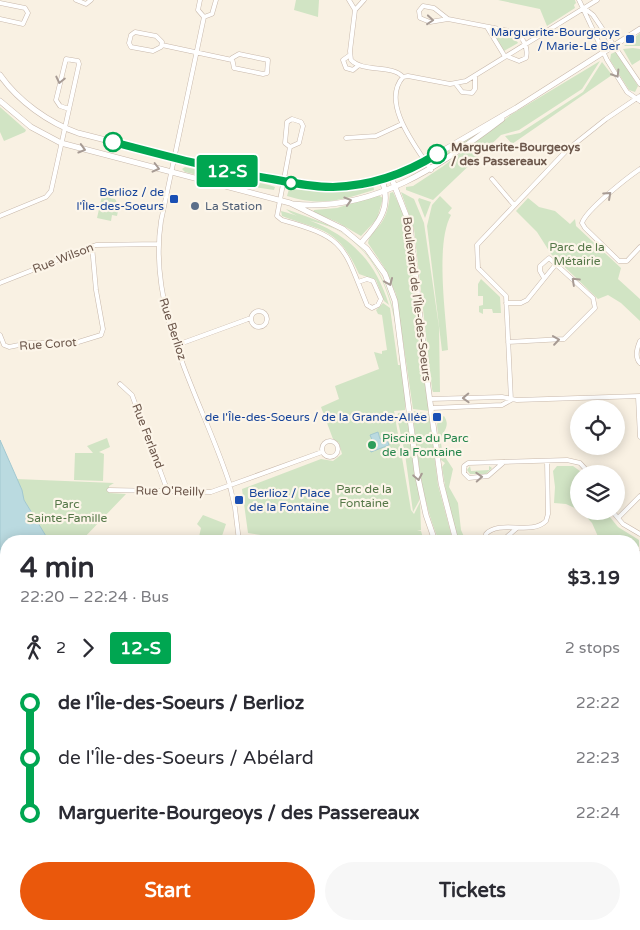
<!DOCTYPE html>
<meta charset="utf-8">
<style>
:root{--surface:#fff;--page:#f7f7f7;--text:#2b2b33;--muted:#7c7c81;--accent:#ea580c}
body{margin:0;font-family:"Varela Round",sans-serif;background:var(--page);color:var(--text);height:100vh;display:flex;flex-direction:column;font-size:19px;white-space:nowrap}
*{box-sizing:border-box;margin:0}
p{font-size:16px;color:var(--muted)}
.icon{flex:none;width:28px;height:28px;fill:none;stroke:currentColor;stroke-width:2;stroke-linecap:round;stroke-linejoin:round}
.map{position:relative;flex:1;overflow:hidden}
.panel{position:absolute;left:0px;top:535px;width:640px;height:395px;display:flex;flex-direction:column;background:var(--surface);border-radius:20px 20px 0 0;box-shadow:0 2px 12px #0003}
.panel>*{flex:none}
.badge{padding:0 10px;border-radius:4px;font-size:18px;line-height:32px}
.controls{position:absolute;left:570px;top:400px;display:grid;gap:10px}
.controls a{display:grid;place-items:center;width:55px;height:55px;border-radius:50%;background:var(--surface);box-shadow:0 2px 12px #0003;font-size:25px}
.map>.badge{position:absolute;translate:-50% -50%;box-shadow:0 0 0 2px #fff}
.legs{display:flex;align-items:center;gap:8px;height:55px;padding:0 20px;font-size:16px}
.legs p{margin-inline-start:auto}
.overview{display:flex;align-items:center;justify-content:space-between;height:85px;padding:0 20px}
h1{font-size:28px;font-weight:700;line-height:38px}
.primary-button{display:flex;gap:10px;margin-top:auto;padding:10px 20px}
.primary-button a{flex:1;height:58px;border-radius:30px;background:var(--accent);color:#fff;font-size:20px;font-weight:700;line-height:58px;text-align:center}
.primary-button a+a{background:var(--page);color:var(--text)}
ul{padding:0 20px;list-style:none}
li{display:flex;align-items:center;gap:18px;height:55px;font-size:19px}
li i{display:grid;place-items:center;width:8px;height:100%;margin:0 6px;background:currentColor}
li i::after{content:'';width:12px;height:12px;margin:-6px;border:4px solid;border-radius:50%;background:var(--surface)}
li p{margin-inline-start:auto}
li:first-child i{background:linear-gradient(#0000 50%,currentColor 0)}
li:last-child i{background:linear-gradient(currentColor 50%,#0000 0)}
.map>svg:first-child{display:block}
</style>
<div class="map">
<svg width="640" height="930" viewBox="0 0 640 930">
<rect width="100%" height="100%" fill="#f9f1e3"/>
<path fill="#d1e4c4" d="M296,0H319L318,17L294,10Z
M498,0H575L576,3L574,5L575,8L547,26L540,9Z
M496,31L513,35L518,43L504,51L494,34Z
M640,33V46H624Z
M633,48L640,49V60L632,65L623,49Z
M615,52L618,54L638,86L635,92L629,90L610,60L611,54Z
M600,61L582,89L519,130L501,135L433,200L406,190V187L413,186L442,167L512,114Z
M602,62L612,75L512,144L505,136L520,133L583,92Z
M0,107L26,130L25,132L4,141L0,132Z
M481,130L482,132L436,163L434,160Z
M185,167L269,185L275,187L274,190L229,183L185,172L182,169Z
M373,185L374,190C341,200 322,207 287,196L289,189H345Z
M393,192L403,213L407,230L422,365L429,411L413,409L396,294L384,267L368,243C369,234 379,228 383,220C388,212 389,202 390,193Z
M401,192L414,199L424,223L439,327L440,392H433L432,389L414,229Z
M378,195L383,198L377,219L361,236L337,222L313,212L314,210L337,208Z
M102,196L115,199L119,206L117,216L112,215L111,221L97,218Z
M440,196L452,208L448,213L451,215C435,244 446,316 448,350L442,351L427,226L432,205Z
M419,198L431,202L425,218L418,200Z
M528,198L539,207L555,211L570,224L575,219L576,226L621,268L618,279L640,299V321L621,303L608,295L598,299L551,254L537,232L516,211Z
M286,209C304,216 323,221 339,231C398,266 398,336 406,397L405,410L394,411L411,510L414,514L420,502L421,530L417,531H421L424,541H301L248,533L242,489L321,459L333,461L342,454L339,443L333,439L321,407L339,399L335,386L379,369L374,352L382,354V351L387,350L382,315L378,314L376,310L383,303L390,308L398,365H400C397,313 385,256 335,229C321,222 296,219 286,209Z
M281,211C336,226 372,249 389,305L384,301L376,280L359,274C338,228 325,232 282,216Z
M481,279L500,297L501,313H493L492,309H483V314L479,312V306L483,305V296H478V284Z
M413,411L429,414L438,485L453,541H439C422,501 416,455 413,411Z
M407,412L419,494V501L413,512L405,454L397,417L398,413Z
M439,413H442L441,418L444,416C452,428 440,432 441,443C442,454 448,461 453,469L449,487L458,503L461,530L466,541H459L448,505L442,467L445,463L441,460L437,425Z
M107,438L110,447L99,452L104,454L103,481L74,480L75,453H93L87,446Z
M470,466L471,471L489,470V466L492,468L486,474H470L467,470Z
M557,466H573L584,474H579V510L566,504L554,503L555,487L553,471Z
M16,479L114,483L109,486V493L126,494L81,541H49L24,500Z
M581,511H605L618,527L639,540V546L634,552V541H600L592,523Z
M203,515L226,524L222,536L226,541H198L201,528L197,524Z
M640,834V861L634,865V840Z
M640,891V930H624L622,924H634V898Z"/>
<path fill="#badae0" stroke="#a2c8d0" d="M378,432L380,439L386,437L389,445L371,452L368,444L373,442L370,435Z
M0,440L22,490L24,500L49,541H6V912L3,930H0Z"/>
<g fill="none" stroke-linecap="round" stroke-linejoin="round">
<defs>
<path id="minor" d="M76,0L86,4L91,0
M200,0L198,10L204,17
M349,0L355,10
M364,0L355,10L350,51L351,60C364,73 391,64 403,77
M579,0L607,60L627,92L640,101
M0,3L25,8L28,13L23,24L0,19
M584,8L593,15L640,84
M204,17L161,221C147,313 201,397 229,482L235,508L239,541
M204,17L212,14L216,0
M448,19L434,8L423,6L419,11L420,18L430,22L448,19L510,31C521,33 529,46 526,58L519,61L504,55L487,27
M135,32L156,36L162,42L161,47L153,51L131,47L129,43L131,35Z
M162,45L232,60
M239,54L268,60L267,73L263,74L234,68L232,58Z
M350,55L343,60L346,68L353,70L359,65
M456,84L462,92L472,93L475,89V77
M292,119L301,122L303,126L299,143L290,147L285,143L287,122Z
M346,138L376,136L402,124
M290,147L277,216L282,220C347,238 343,246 367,305L372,308L378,305L381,299L373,281L367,279L358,282
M640,169C628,177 586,210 582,223L585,228L619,261H627L640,247
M431,170C417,148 380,103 403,77L408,76L450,84L466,81L597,0
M492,179L514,205
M0,216L46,197L51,191L79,64L78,61L66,59L56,100L60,106L69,109
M0,283L96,245L158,244
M506,303H521L527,300L556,264
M251 319a8 8 0 1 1 16 0a8 8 0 1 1-16 0Z
M0,335L4,345L9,347L29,343H75L101,335L103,329L96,290L92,246
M640,341C637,348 634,357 640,363
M508,342L564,339L595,308L593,298L549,258L540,266V271L544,278
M177,345L251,318
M120,384L132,395L168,492
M638,397L640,437
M430,399L502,397L517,400L640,396
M511,400L506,296L478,268L477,245L567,150L606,119L640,96
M432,408L502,405L511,400
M322 449a8 8 0 1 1 16 0a8 8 0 1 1-16 0Z
M504,462L488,476L469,478L464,473V466L468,463L567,460L580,463L590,474
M109,490L211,492L322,452
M612,511L623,524L640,534
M618,518L640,496
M486,541V534C500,519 531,536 546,521L548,514L547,461
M502,541L517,528
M634,560L640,553
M634,773V778
M634,833L640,829
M48,930V924
M586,930L589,924"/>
<path id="tertiary" d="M0,75C18,101 49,123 78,133L224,170L283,182L327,187L361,184L391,177L425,161L516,108L640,29
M0,101L31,127L61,143L290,203L343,229L367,249L385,274L395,301L417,473L426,515L435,541
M391,177L410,225L426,372L441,483L456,541
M293,204C372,213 442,165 502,119
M361,243C379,223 392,207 382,180
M634,679L640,683
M634,690L640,693
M634,735L640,729
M634,745L640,740
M237,924L249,930
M225,930L230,924
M402,930L406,924
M410,930L415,924"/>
<path id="motorway" d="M634,870L640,866
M634,882L640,879
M634,893L640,886
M618,924L619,930
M591,930L593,924
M600,930L603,924"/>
</defs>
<use href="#minor" stroke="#c8b8ab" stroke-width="5"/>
<use href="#tertiary" stroke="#c8b8ab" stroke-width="6"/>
<use href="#motorway" stroke="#d6d0cd" stroke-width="9"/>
<use href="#minor" stroke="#fff" stroke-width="4"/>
<use href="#tertiary" stroke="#fff" stroke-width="5"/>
<use href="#motorway" stroke="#ecb5a1" stroke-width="8"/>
</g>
<defs><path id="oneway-chevron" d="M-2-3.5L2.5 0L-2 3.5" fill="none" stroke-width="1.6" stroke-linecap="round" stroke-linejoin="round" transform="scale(1.25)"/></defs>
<g stroke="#a79b94">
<use href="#oneway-chevron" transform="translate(430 20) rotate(5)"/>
<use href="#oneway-chevron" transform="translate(616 74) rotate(58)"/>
<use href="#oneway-chevron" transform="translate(60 80) rotate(103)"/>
<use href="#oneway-chevron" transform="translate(82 149) rotate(16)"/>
<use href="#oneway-chevron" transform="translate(156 168) rotate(14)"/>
<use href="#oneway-chevron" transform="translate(608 195) rotate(-42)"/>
<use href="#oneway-chevron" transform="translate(348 201) rotate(-17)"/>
<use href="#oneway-chevron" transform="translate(575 281) rotate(-137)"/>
<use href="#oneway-chevron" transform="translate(389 282) rotate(67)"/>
<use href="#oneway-chevron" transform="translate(556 340) rotate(-8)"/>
<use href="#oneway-chevron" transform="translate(466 398) rotate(178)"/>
<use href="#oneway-chevron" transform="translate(418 477) rotate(79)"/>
<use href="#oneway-chevron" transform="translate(479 477) rotate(-3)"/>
</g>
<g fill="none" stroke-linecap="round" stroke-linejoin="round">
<defs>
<path id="line-1" d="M113,142C166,156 219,170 272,179C292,183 312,187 333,187C371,186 405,174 437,154"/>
</defs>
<use href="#line-1" stroke="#fff" stroke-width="11"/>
<use href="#line-1" stroke="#00a651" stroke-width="8"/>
</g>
<g fill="#1a4fb4" stroke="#fcf5e9" stroke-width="2">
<rect x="625" y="34" width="10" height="10" rx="2.5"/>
<rect x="169" y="194" width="10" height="10" rx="2.5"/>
<rect x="432" y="412" width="10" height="10" rx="2.5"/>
<rect x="234" y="495" width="10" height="10" rx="2.5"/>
</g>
<g fill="#fff" stroke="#00a651" stroke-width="2.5">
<circle cx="113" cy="142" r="9"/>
<circle cx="437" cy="154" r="9"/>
<circle cx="291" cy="183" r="6"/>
</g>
<circle fill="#5c6f8a" stroke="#fcf5e9" stroke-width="2" cx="195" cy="206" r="5"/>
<circle fill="#2e9e5b" stroke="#fcf5e9" stroke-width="2" cx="372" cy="445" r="5"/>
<g text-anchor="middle" stroke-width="4.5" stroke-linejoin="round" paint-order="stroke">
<g font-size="12" fill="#164399" stroke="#fcf5e9" text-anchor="end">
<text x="620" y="36">Marguerite-Bourgeoys<tspan x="620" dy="14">/ Marie-Le Ber</tspan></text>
<text x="164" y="196">Berlioz / de<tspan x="164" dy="14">l'Île-des-Soeurs</tspan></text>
<text x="427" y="421">de l'Île-des-Soeurs / de la Grande-Allée</text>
<text x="249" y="497" text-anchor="start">Berlioz / Place<tspan x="249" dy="14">de la Fontaine</tspan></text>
</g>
<g font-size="12" font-weight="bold" fill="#6d584c" stroke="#fcf5e9" text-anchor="start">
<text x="451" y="151">Marguerite-Bourgeoys<tspan x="451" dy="14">/ des Passereaux</tspan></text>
</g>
<g font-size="12" fill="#4e5e75" stroke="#fcf5e9" text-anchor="start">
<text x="205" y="210">La Station</text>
</g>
<g font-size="12" fill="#567849" stroke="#fcf5e9">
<text x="577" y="251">Parc de la<tspan x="577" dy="14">Métairie</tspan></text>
<text x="364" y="493">Parc de la<tspan x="364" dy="14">Fontaine</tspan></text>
<text x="67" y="508">Parc<tspan x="67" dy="14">Sainte-Famille</tspan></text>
</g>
<g font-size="12" fill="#6d584c" stroke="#fcf5e9">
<text transform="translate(63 258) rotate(-21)" y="4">Rue Wilson</text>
<text transform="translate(417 299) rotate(83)" y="4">Boulevard de l'Île-des-Soeurs</text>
<text transform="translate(173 329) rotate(72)" y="4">Rue Berlioz</text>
<text transform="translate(48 344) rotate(-4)" y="4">Rue Corot</text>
<text transform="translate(148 436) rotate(69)" y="4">Rue Ferland</text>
<text transform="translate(170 491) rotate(1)" y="4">Rue O'Reilly</text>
</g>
<g font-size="12" fill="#27864d" stroke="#fcf5e9" text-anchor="start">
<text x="382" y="442">Piscine du Parc<tspan x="382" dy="14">de la Fontaine</tspan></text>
</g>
</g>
</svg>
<div class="controls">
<a><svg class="icon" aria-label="locate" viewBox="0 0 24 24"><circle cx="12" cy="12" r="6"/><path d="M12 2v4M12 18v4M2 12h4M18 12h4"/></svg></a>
<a><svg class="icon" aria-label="layers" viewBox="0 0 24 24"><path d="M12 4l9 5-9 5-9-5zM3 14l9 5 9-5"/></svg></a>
</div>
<b class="badge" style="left:227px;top:171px;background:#00a651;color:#fff">12-S</b>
<section class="panel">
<div class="overview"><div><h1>4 min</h1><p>22:20 – 22:24 · Bus</p></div><b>$3.19</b></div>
<div class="legs"><svg class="icon" aria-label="walk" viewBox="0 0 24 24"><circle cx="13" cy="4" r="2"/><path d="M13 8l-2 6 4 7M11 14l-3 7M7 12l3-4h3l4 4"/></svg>2<svg class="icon" aria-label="forward" viewBox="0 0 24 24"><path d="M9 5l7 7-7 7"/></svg><b class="badge" style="background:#00a651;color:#fff">12-S</b><p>2 stops</p></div>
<ul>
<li><i style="color:#00a651"></i><b>de l'Île-des-Soeurs / Berlioz</b><p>22:22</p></li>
<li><i style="color:#00a651"></i><span>de l'Île-des-Soeurs / Abélard</span><p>22:23</p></li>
<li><i style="color:#00a651"></i><b>Marguerite-Bourgeoys / des Passereaux</b><p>22:24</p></li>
</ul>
<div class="primary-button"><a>Start</a><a>Tickets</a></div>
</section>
</div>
